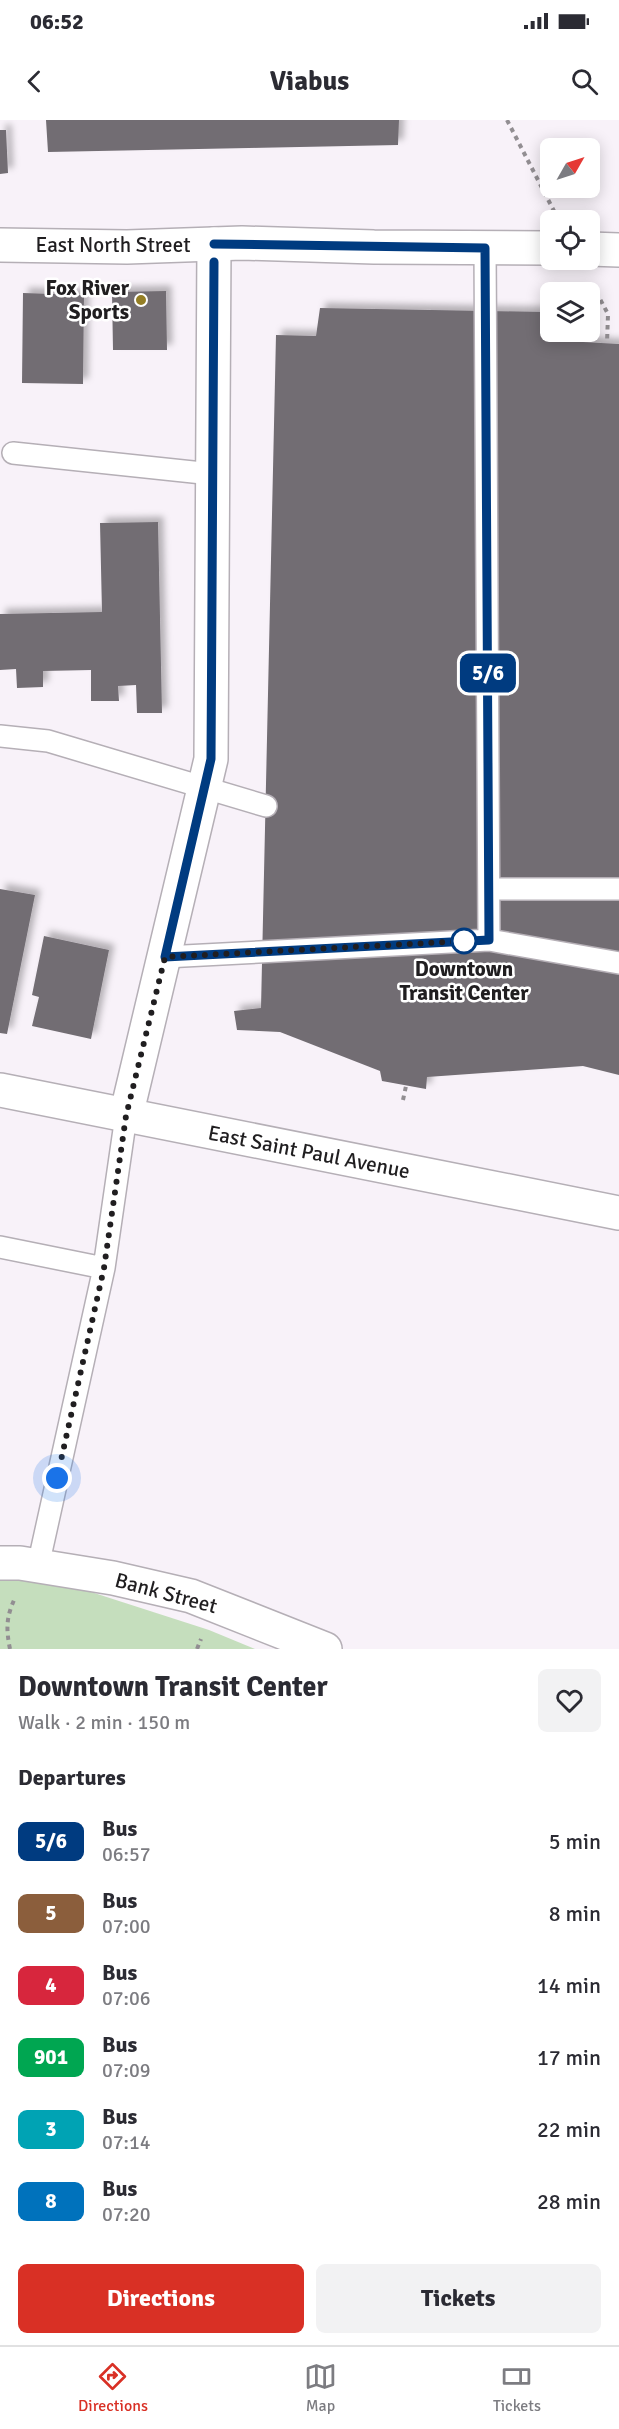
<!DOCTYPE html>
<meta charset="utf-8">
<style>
:root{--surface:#fff;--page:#f2f2f3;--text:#2b2b33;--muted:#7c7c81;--line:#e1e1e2;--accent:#d93025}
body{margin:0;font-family:Signika,sans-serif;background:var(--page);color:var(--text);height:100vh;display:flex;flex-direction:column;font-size:22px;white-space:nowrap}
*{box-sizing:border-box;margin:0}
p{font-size:20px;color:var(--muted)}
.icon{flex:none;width:33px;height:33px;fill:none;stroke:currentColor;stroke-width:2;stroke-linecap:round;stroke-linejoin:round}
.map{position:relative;height:1529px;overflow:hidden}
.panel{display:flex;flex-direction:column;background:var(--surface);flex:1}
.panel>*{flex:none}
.badge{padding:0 12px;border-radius:9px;font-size:21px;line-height:39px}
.needle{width:39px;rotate:51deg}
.controls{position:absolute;left:540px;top:18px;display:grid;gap:12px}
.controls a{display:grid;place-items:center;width:60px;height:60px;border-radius:9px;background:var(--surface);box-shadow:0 3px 15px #0003;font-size:30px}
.you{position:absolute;width:30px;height:30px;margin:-15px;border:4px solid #fff;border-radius:50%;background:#1a73e8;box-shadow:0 0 0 9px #1a73e833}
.map>.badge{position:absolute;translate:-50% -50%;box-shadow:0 0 0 3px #fff}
h2{padding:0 18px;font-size:22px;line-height:54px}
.round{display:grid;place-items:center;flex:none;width:63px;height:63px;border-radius:9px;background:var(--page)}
.head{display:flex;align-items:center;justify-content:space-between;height:102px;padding:0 18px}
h1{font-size:28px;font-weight:700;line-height:45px}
.action{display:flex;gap:12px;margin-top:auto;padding:12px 18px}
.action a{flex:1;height:69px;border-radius:9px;background:var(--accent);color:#fff;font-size:24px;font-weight:700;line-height:69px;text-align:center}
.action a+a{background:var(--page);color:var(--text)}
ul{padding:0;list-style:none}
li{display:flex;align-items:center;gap:18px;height:72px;padding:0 18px}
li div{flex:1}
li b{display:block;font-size:22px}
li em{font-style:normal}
li .badge{min-width:66px;font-weight:700;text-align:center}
.status{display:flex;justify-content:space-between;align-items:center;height:42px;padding:0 30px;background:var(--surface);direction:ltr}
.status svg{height:16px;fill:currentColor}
header{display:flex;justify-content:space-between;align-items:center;height:78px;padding:0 18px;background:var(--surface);font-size:27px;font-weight:700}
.tab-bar{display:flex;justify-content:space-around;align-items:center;height:84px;border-top:2px solid var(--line);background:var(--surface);font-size:16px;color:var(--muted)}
.tab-bar a{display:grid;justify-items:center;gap:3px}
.tab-bar .current{color:var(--accent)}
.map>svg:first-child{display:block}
</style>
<div class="status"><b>06:52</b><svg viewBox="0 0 49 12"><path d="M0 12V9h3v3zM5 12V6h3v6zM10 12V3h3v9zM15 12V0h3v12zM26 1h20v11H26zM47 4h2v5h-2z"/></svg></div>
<header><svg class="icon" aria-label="back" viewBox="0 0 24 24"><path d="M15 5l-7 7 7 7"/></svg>Viabus<svg class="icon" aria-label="search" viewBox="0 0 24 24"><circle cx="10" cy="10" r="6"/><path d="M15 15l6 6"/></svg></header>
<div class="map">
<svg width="619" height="1529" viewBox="0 0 619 1529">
<defs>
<filter id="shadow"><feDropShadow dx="5.5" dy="-5.5" stdDeviation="3" flood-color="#0004"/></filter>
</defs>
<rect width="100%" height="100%" fill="#f8f2f9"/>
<path fill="#c5debd" d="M15,1457L88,1471L209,1510L255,1529H0V1458Z"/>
<path fill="#726d73" filter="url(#shadow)" d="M46,0H399L398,25L48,32Z
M0,10H6L8,53L0,54Z
M166,171L167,230H113L112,172Z
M23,173L84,175L83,264L22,263Z
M320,188L550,192V212H584L583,222L619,224V955L583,946L427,957L426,969L382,961L380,951L280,912L237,910L234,891L261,888L276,215L316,216Z
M158,402L162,593H137L136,565L118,566L119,581H91V550L43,551V567L17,568L16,549L0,550V494L102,492L100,403Z
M0,769L35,775L7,914L0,913Z
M44,816L109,830L91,919L32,906L39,877L32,875Z"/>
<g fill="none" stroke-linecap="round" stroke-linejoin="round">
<defs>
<path id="service" d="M13,333L212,354
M0,616L48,621L266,686
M489,769H619
M489,820L619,843
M165,837L489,820L485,127
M0,1127L104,1148
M38,1446L104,1148L126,996"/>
<path id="minor" d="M126,996L211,639L214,124
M0,1443H20L113,1458L191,1476L325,1529"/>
<path id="tertiary" d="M0,125L127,127L242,123L374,127L550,128
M590,129L619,130"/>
<path id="secondary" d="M0,970L619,1093"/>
</defs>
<use href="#service" stroke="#b5afb6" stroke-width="24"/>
<use href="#minor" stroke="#b5afb6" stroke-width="36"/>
<use href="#tertiary" stroke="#b5afb6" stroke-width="36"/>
<use href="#secondary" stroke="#b5afb6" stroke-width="36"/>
<path stroke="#928e92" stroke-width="4" stroke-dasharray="4.5 4.5" stroke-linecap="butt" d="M507,0L555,93
M592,164L608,194L607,223
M403,980L406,966
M10,1529C6,1509 6,1497 15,1478
M197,1529L201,1519"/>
<use href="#service" stroke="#fff" stroke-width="21"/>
<use href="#minor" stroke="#fff" stroke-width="33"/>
<use href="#tertiary" stroke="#fff" stroke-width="33"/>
<use href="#secondary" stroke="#fff" stroke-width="33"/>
</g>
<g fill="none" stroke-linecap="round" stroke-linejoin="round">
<defs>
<path id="line" d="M214,142L211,639L165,837L489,820L485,128L214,124"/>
</defs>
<use href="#line" stroke="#fff" stroke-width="14"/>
<use href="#line" stroke="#003b80" stroke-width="9"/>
<path stroke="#201e20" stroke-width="6" stroke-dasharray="0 10.8" d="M57,1358L104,1148L126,996L165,837L466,821H464"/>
</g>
<circle fill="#947e25" stroke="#fff" stroke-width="2" cx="141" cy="180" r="6"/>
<circle fill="#fff" stroke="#003b80" stroke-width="3" cx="464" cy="821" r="12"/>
<g text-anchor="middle" stroke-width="5" stroke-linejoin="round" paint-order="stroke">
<g font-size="21" fill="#201e20" stroke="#fff">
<text x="113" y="132">East North Street</text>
<text transform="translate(309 1032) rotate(11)" y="7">East Saint Paul Avenue</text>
<text transform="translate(166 1473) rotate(15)" y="7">Bank Street</text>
</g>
<g font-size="21" font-weight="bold" fill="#201e20" stroke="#fff" text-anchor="end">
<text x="129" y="175">Fox River<tspan x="129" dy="24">Sports</tspan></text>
</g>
<g font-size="21" font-weight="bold" fill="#201e20" stroke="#fff">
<text x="464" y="856">Downtown<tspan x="464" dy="24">Transit Center</tspan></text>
</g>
</g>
</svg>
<div class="controls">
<a><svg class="needle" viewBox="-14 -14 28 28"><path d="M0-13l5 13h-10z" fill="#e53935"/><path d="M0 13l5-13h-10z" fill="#7c7c81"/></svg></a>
<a><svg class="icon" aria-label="locate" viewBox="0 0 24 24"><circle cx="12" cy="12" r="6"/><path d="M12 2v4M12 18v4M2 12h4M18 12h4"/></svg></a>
<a><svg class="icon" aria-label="layers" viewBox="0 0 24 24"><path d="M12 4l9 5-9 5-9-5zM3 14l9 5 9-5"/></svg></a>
</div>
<div class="you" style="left:57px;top:1358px"></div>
<b class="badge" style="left:488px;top:553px;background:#003b80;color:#fff">5/6</b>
</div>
<section class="panel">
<div class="head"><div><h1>Downtown Transit Center</h1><p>Walk · 2 min · 150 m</p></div><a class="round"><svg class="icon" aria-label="heart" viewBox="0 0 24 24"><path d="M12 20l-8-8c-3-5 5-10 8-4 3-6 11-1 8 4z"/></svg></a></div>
<h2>Departures</h2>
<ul>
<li><span class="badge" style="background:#003b80;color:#fff">5/6</span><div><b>Bus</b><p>06:57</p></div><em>5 min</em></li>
<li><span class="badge" style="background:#8b5e3c;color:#fff">5</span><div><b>Bus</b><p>07:00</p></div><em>8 min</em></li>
<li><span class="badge" style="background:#d7263d;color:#fff">4</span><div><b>Bus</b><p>07:06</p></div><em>14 min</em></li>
<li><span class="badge" style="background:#00a651;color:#fff">901</span><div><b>Bus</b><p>07:09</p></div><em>17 min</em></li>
<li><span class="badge" style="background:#00a3b4;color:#fff">3</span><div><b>Bus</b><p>07:14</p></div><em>22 min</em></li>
<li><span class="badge" style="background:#0072bc;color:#fff">8</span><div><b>Bus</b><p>07:20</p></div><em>28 min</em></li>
</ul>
<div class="action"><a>Directions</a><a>Tickets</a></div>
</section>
<nav class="tab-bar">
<a class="current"><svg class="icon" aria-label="directions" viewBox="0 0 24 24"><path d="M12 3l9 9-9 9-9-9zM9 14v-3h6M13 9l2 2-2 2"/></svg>Directions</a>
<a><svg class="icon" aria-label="map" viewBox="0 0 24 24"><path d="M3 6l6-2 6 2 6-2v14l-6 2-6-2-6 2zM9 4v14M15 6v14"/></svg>Map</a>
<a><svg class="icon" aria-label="tickets" viewBox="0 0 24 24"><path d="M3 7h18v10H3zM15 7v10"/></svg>Tickets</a>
</nav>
